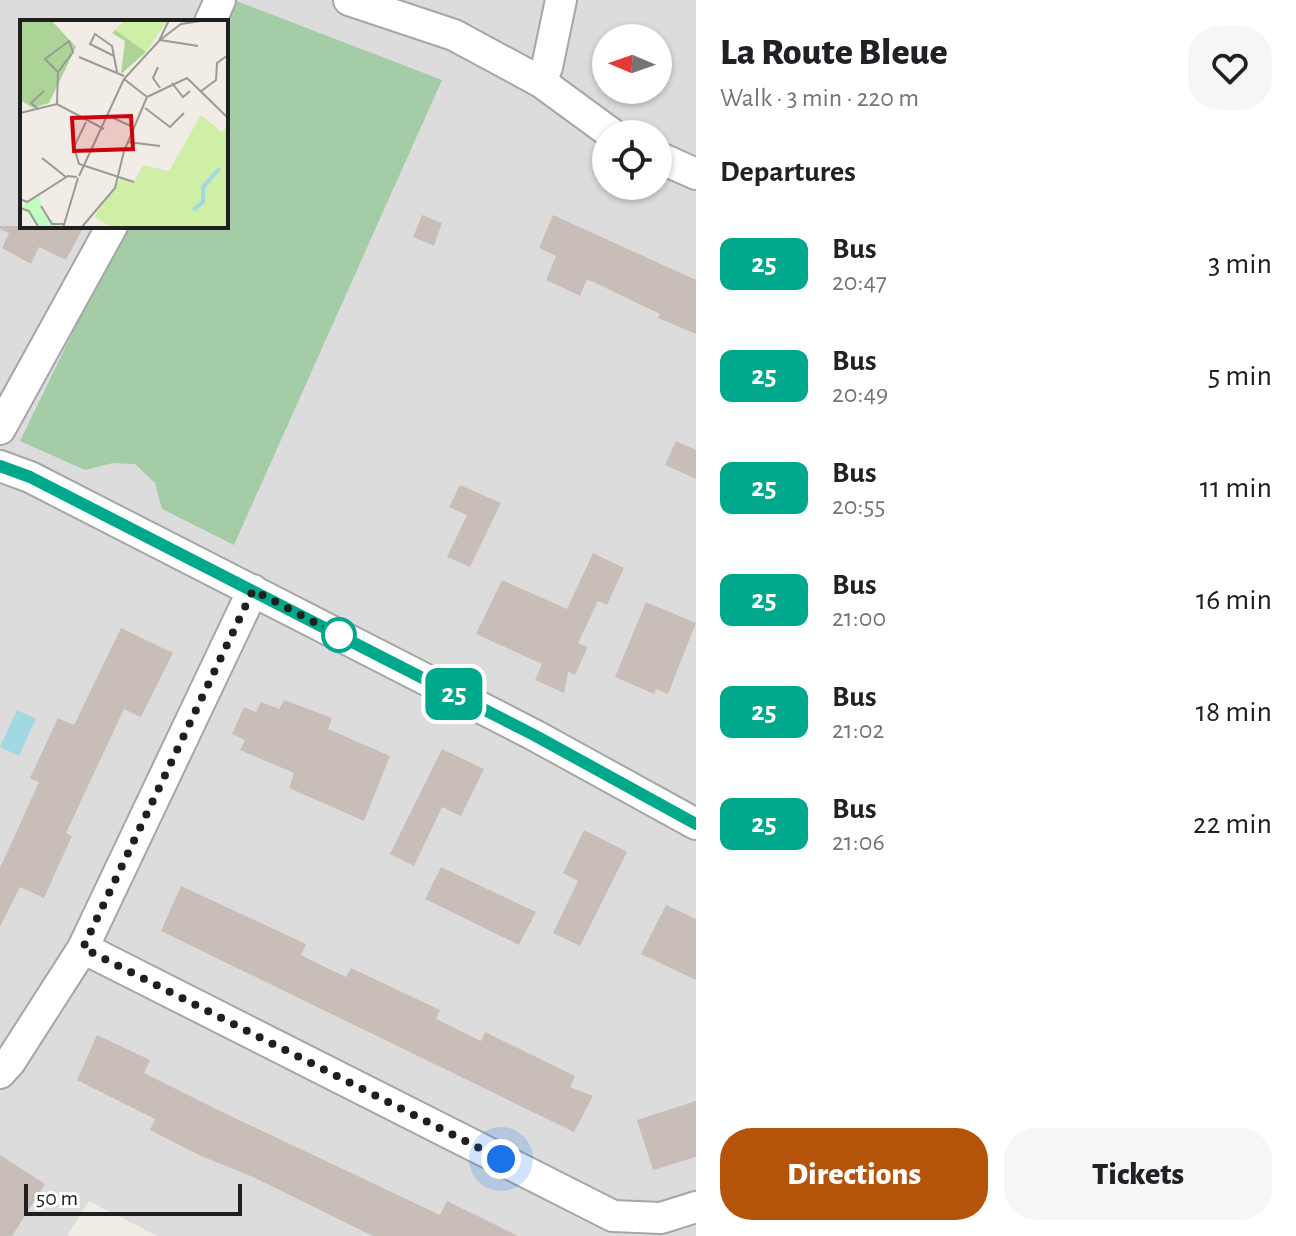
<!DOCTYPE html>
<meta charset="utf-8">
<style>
:root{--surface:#fff;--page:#f6f6f6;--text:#202124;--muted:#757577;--accent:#b45309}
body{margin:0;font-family:"Alegreya Sans",sans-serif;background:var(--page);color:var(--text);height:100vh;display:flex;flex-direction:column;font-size:30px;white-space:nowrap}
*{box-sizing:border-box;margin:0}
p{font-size:26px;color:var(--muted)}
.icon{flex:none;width:44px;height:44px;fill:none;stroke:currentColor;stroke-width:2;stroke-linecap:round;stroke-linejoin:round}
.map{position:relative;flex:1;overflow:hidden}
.sheet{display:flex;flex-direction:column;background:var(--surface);width:600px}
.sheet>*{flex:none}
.badge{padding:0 16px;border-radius:12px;font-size:28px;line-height:52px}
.needle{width:52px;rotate:272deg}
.tools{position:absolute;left:592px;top:24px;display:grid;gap:16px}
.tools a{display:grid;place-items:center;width:80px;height:80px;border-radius:50%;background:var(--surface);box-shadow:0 2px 6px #0004;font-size:40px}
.scale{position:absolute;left:24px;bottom:20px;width:218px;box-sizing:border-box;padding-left:8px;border:4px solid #1f1f1f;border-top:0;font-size:22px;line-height:28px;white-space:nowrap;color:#1f1f1f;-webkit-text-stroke:6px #fff;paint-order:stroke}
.you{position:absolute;width:40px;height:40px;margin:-20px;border:6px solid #fff;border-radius:50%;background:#1a73e8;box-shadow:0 0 0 12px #1a73e833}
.map>.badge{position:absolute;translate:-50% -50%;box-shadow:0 0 0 4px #fff}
h2{padding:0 24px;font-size:30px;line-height:72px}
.round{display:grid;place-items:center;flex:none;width:84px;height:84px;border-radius:32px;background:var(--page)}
.summary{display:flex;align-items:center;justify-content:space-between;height:136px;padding:0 24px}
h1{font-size:38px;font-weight:800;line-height:60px}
.button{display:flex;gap:16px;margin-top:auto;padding:16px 24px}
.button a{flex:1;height:92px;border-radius:32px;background:var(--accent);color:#fff;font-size:32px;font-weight:800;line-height:92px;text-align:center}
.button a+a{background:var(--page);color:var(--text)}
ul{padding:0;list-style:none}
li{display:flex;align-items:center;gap:24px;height:112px;padding:0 24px}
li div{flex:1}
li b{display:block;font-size:30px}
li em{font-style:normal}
li .badge{min-width:88px;font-weight:700;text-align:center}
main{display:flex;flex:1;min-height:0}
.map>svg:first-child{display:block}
</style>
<main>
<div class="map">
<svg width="696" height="1236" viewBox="0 0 696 1236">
<rect width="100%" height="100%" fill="#f1ece5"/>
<path fill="#dddcdc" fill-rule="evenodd" d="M0,0H696V1236H157L89,1201L67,1236H0ZM22,22H226V226H22ZM606,38H658V90H606ZM606,134H658V186H606Z"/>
<path fill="#a4cca7" d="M234,0L442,80L234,545L162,509L155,483L135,464L113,463L85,470L20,441L124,226H226V22Z"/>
<path fill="#a2d8e2" d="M17,710L36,719L19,756L0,747Z"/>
<path fill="#c9beb7" d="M422,215L442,223L434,246L413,237Z
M553,215L696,280V334L658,318L660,314L587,279L580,296L546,280L556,256L539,248Z
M0,226H84L66,260L39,247L31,264L2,248L9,233L0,229Z
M676,441L696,450V479L665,465Z
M460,485L501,503L470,567L447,557L467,515L449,507Z
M593,553L624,568L607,605L598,601L578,643L588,647L575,675L568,672L564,693L535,680L542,664L476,634L502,580L567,609Z
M646,602L696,623L668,694L656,689L654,694L615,677Z
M121,628L173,653L141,717L124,709L66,833L72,836L44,898L20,887L0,927V868L39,782L30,778L58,718L74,725Z
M284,700L332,718L328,729L390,756L364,821L289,788L294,773L240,750L245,740L232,734L244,707L256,712L261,702L279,709Z
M442,749L484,769L461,816L442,807L414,866L390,854Z
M584,830L627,852L580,946L553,933L578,881L563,873Z
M441,867L536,912L519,945L425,899Z
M181,886L306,944L301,955L323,966L346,977L351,968L440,1010L436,1019L481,1041L485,1032L575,1076L570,1087L593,1096L574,1132L161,931Z
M666,905L696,919V980L641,954Z
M97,1035L150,1060L144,1073L222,1112L440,1215L447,1201L518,1236H373L253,1177L201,1156L150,1130L155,1119L77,1080Z
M696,1101V1157L653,1170L637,1120Z
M0,1155L45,1184L12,1236H0Z"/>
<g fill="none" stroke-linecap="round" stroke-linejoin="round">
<defs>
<path id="street" d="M349,0L454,35L541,82L612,134
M210,22L220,0
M541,82L547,67L561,0
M658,157L696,174
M0,429L112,226
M0,466L30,477L534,735L696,824
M83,948L613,1216L661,1218L696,1207
M0,1073L10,1062L83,948L253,590"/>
</defs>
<use href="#street" stroke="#a6a6a6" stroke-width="34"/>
<use href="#street" stroke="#fff" stroke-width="30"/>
</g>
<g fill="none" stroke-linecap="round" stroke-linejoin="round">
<defs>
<path id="line" d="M0,466L30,477L534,735L696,824"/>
</defs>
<use href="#line" stroke="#fff" stroke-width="18"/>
<use href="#line" stroke="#00a98b" stroke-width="12"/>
<path stroke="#1f1f1f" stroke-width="8" stroke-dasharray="0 14.4" d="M339,635L253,590L83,948L501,1159"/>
</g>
<circle fill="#fff" stroke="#00a98b" stroke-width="4" cx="339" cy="635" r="16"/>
<g transform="translate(20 20)">
<rect width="208" height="208" fill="#f1ece5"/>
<path d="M105,0H146L147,1L126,32L95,10ZM181,95L202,112L208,106V208H93L74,197L101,158L114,162L123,145L149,151Z" fill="#cfefa7"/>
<path d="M0,0H31L56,27L29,83L13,88L0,80ZM95,10L126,32L101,54L105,21L92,13Z" fill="#acd496"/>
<path d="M20,174L21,192L42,208H21L1,187Z" fill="#bffebf"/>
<path fill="none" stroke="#a2d8e2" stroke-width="4" d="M173,190L183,182V167L200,148"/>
<path fill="none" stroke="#9d9a96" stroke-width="2" d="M140,20L161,4L187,0M140,20L178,26M94,36L70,24L75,14L92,26L97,52M59,37L104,56M138,47L133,58L140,68M104,59L139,21L149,0M104,59L127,77M152,63L163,77L170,71M180,72L196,60L197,43L208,35M127,77L167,58L208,98M37,84L38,52L53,32L49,21L25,39L38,52M17,88L11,83L24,71M125,88L150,107L164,93M0,93L37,84L84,109M89,96L113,107M66,102L54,127L59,144L114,162M108,122L140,126M22,138L46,157M59,156L104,59M0,179L7,182L48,156L57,157M21,186L32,204H44M0,188L9,191L19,208M43,208L58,158M61,208L95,168L104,131L127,77"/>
<path fill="#cf000e" fill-opacity="0.15" stroke="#cf000e" stroke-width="4" d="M111,96L113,129L54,131L52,98Z"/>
<rect width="208" height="208" fill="none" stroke="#1f1f1f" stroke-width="4"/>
</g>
</svg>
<div class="tools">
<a><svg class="needle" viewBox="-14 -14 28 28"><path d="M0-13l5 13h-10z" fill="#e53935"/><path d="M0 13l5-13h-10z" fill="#757577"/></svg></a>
<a><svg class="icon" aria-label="locate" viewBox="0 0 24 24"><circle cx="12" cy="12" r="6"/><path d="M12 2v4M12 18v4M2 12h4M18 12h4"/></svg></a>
</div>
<div class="scale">50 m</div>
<div class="you" style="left:501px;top:1159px"></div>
<b class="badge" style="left:454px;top:694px;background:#00a98b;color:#fff">25</b>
</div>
<section class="sheet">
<div class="summary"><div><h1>La Route Bleue</h1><p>Walk · 3 min · 220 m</p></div><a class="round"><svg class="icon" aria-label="heart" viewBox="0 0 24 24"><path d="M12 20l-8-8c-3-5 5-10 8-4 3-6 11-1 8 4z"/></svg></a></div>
<h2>Departures</h2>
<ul>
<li><span class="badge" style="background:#00a98b;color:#fff">25</span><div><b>Bus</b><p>20:47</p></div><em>3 min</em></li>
<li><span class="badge" style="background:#00a98b;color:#fff">25</span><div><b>Bus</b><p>20:49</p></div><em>5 min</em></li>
<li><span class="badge" style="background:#00a98b;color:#fff">25</span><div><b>Bus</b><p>20:55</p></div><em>11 min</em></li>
<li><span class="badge" style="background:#00a98b;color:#fff">25</span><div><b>Bus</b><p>21:00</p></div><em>16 min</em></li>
<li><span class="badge" style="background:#00a98b;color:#fff">25</span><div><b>Bus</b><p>21:02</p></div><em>18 min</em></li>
<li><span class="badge" style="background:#00a98b;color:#fff">25</span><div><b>Bus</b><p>21:06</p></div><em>22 min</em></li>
</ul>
<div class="button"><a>Directions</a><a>Tickets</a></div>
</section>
</main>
